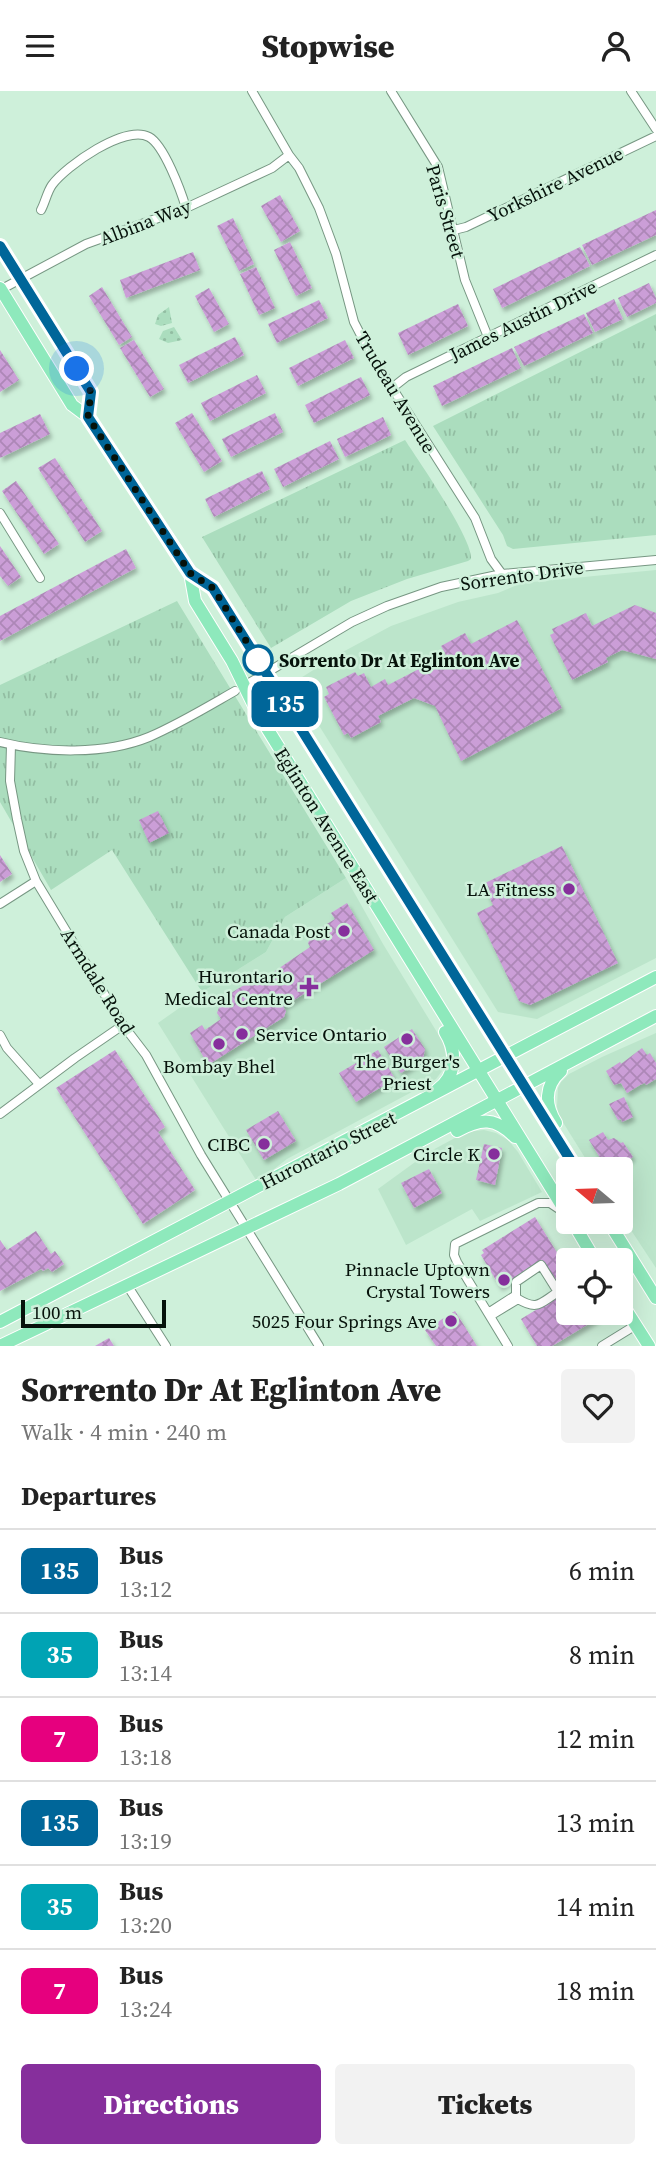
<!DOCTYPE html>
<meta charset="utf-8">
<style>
:root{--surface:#fff;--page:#f2f2f2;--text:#222;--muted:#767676;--line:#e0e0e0;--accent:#862f9c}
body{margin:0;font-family:"Source Serif 4",serif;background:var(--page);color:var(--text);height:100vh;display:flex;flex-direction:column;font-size:26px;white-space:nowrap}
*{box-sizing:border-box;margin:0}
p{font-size:23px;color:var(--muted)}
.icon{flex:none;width:38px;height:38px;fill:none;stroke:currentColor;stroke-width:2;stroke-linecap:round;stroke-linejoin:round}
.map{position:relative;height:1255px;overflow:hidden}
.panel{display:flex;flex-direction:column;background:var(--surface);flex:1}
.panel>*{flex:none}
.badge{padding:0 14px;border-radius:10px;font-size:24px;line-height:46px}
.needle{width:46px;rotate:289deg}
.controls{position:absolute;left:556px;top:1066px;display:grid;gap:14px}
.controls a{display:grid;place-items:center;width:77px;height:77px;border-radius:7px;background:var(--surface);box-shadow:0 7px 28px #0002;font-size:35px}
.scale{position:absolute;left:21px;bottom:18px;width:145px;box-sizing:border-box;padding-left:7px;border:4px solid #06120b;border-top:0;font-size:19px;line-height:24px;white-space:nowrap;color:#06120b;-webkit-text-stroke:5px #cef0da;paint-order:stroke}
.you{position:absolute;width:35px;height:35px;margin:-18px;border:5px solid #fff;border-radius:50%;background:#1a73e8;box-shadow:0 0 0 10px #1a73e833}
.map>.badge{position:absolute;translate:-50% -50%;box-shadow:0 0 0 4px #fff}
h2{padding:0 21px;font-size:26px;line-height:63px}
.round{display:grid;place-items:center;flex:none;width:74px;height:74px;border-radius:7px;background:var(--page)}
.head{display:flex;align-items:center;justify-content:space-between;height:119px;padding:0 21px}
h1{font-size:33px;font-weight:800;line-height:52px}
.button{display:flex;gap:14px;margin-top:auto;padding:14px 21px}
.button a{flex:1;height:80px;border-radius:7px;background:var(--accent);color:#fff;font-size:28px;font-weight:800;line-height:80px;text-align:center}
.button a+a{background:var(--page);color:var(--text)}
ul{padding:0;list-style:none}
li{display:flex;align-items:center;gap:21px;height:84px;padding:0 21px;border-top:2px solid var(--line)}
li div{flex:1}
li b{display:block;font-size:26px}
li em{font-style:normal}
li .badge{min-width:77px;font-weight:700;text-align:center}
header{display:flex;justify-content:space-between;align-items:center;height:91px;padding:0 21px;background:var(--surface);font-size:32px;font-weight:800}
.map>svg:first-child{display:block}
</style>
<header><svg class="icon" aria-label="menu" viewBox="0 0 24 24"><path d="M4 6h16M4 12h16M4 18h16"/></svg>Stopwise<svg class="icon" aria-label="person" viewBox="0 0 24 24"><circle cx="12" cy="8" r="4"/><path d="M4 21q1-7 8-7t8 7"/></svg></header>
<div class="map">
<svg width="656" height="1255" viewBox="0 0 656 1255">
<defs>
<pattern id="grass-tufts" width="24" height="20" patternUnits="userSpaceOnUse" patternTransform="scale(1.75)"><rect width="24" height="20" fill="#abddbe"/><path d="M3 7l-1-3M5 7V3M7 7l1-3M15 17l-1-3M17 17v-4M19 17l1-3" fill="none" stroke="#92bda2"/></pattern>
<pattern id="park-dots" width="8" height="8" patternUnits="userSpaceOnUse" patternTransform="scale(1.75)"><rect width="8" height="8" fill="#abddbe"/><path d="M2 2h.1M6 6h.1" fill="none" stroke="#92bda2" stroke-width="1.8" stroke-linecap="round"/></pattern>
<pattern id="building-cross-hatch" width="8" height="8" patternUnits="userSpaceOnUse" patternTransform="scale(1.75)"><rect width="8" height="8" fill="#cb9ed7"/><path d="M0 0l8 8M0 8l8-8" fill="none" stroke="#ad87b7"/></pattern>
<filter id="shadow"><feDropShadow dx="2.5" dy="4" stdDeviation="2" flood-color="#0004"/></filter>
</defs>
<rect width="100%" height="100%" fill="#cef0da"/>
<path fill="#bce5cb" d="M656,479V867L537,928L498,921L298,601L299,588L339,563L391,535L458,511L498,502L522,492Z
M346,787L383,853L443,951L446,966L442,980L436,988L287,1068L269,1082L256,1089L158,932L202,901L266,861L285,826Z
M656,942V1177L621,1124V1078H592L559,1025L557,1016L558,997L561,991L569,983L602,966Z
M484,1039L496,1042L508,1049L518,1061L542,1101L480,1130L472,1118L406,1154L378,1098L429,1061L466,1041Z"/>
<path fill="url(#grass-tufts)" d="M656,223V444L513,458L507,455L503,444L433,335Z
M405,349C418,369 473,448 471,468L468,470L407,488L351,510L271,557L202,446Z
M177,510L346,787L285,826L266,861L202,901L112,759L51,799L0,711V594Z"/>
<path fill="url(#park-dots)" d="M169,216L172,232L161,235L155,233L158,224Z
M174,236L182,249L168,252L159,248L163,240Z"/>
<path fill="url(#building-cross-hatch)" filter="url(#shadow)" d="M280,104L300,140L281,151L261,115Z
M656,119V144L592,174L582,154Z
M233,127L254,173L239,180L217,135Z
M290,151L312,197L296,205L274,159Z
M580,156L590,175L502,217L493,198Z
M193,161L200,179L126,207L120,189Z
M256,176L275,217L259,224L240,183Z
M649,192L656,207V212L627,226L618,207Z
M102,196L132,246L119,254L89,205Z
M209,197L229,233L214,241L195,205Z
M614,208L623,228L595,241L586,222Z
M319,209L328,227L277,252L268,233Z
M458,213L468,235L408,264L398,242Z
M584,223L593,242L524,275L514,256Z
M235,246L244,264L188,292L179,274Z
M134,249L164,298L150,306L120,257Z
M345,249L354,267L298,295L289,277Z
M512,257L521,277L442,315L433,295Z
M0,259L19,289L0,301Z
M257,284L266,302L210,330L201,312Z
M361,286L370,304L314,332L305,314Z
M192,322L222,370L204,381L175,332Z
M275,322L283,341L231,366L222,348Z
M40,323L50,343L0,367V342Z
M383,326L391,344L345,366L337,348Z
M330,350L339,368L283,396L274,378Z
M55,367L102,440L85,451L38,377Z
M262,380L270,398L214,426L205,408Z
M16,390L59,453L44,463L2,400Z
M0,455L21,486L8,495L0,485Z
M126,458L136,477L0,550V525Z
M635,514L656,522V568L622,559L606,567L608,571L572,589L550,544L554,542L552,538L586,522L592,535Z
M517,529L562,617L461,670L435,615L414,607L378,625L381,631L351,647L348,642L344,644L324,606L329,603L326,596L355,581L358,585L364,582L371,596L385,588L388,594L446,564L441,555L465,542L471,553Z
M158,720L169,742L149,752L139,729Z
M562,755L618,872L530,914L519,910L477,822L493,814L483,793Z
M0,764L12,783L0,791Z
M347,812L374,859L283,916L286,920L284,926L208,974L190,942L202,934L205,939L221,928L217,922L221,911L226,905L264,882L272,885L275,880L310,856L308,852L314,841H319L322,836L335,828L331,822Z
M412,938L425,958L423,968L401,982L384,956Z
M642,957L647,964L650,962L656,972V988L646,994L645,992L640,994L627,1002L621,992L614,994L606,980L620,971L621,973Z
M115,959L165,1036L158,1041L195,1099L143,1133L56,997Z
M378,959L395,988L356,1011L339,982Z
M624,1006L633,1026L622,1031L621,1028L618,1029L609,1013Z
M278,1020L296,1050L264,1069L246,1039Z
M603,1041L608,1049L614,1047L621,1052L623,1051L633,1066L614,1078H607L589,1049Z
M484,1053L502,1057L495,1094L476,1089Z
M429,1078L442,1102L414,1117L401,1092Z
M535,1126L569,1181V1222H593L597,1228L552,1255H537L521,1228L562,1203L542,1170L500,1196L481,1164L484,1162L482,1159Z
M36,1140L51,1163L55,1160L64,1173L52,1181L48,1177L43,1180L41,1178L0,1200V1149L7,1159Z
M455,1220L477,1255H436L425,1239Z
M109,1247L114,1255H95Z"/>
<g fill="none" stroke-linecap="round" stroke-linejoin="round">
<defs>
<path id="minor" d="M252,0L289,64L299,77L319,117L336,163L354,231L370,262L475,427L491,468L502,483
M391,0L438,76L465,189L488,246
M631,0L656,38
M41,119C45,112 47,101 52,94C66,75 125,33 149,46C164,54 181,100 186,117
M454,139L466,136L656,45
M0,199L86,153L186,117L272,77L289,64
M392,297L406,286L656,164
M0,422L40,487
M244,595L352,531L387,515L441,496L502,483L656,469
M0,651C45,662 105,664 149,646C179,633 207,616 235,600
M11,654L10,690L17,728L24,760L36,790L123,934L146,964L201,1064L319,1255
M0,813L36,790
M0,944L7,957L39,993
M0,1023L75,967L123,934
M127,1194L166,1255
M488,1222L516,1204V1191L541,1174L558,1201C540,1212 538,1220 518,1208L490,1225
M508,1255L457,1171L454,1164L455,1153L538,1112H550L562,1120
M602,1255L636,1234"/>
<path id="primary" d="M0,155L91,301L88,326
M0,197L72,314L88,326L183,470L190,482L195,510L232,570L257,621L569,1126
M190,482L213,497L576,1078
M437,999C457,985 457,960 445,941
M556,1032C545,1014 544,995 561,980
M457,1040C481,1027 495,1026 515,1046
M572,1130L595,1169
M608,1130L656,1207
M621,1211L649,1255
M0,1231L656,886
M0,1255L339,1093L656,925"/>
</defs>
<use href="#minor" stroke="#779783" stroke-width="10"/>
<use href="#primary" stroke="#fff" stroke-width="14"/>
<use href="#minor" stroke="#fff" stroke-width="8"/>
<use href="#primary" stroke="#8ee9bc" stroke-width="12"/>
</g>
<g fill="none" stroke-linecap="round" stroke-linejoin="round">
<defs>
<path id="line" d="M0,155L91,301L88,326L190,482L213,497L576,1078"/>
</defs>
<use href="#line" stroke="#fff" stroke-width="16"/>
<use href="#line" stroke="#069" stroke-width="10"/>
<path stroke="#06120b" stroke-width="7" stroke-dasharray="0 12.6" d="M77,278L91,301L88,326L190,482L213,497L258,569"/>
</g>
<circle fill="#fff" stroke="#069" stroke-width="3.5" cx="258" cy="569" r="14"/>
<g fill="#862f9c" stroke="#cef0da" stroke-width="2.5">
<circle cx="569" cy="798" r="7"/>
<circle cx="344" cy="840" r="7"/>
<path d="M305.5 885.5h7v7h7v7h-7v7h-7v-7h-7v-7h7z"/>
<circle cx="242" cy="943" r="7"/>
<circle cx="407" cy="948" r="7"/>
<circle cx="219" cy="953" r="7"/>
<circle cx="264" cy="1053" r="7"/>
<circle cx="494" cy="1063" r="7"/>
<circle cx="504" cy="1189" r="7"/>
<circle cx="451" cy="1230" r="7"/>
</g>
<g text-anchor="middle" stroke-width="5" stroke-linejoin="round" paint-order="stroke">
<g font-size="19" fill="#06120b" stroke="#cef0da">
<text transform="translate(555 93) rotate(-26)" y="7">Yorkshire Avenue</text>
<text transform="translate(446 120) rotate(74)" y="7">Paris Street</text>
<text transform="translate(145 131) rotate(-21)" y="7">Albina Way</text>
<text transform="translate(523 229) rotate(-26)" y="7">James Austin Drive</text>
<text transform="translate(396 301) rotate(59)" y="7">Trudeau Avenue</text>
<text transform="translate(522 484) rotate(-8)" y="7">Sorrento Drive</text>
<text transform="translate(327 734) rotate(58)" y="7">Eglinton Avenue East</text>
<text transform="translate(98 890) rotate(58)" y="7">Armdale Road</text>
<text transform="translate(328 1059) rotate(-27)" y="7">Hurontario Street</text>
</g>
<g font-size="19" font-weight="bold" fill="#06120b" stroke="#cef0da" text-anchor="start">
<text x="279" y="576">Sorrento Dr At Eglinton Ave</text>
</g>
<g font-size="19" fill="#06120b" stroke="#cef0da" text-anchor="end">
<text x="555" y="805">LA Fitness</text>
<text x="330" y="847">Canada Post</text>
<text x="293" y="892">Hurontario<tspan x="293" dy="22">Medical Centre</tspan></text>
<text x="256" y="950" text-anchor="start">Service Ontario</text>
<text x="407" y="977" text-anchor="middle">The Burger's<tspan x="407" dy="22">Priest</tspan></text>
<text x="219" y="982" text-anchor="middle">Bombay Bhel</text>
<text x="250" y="1060">CIBC</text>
<text x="480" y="1070">Circle K</text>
<text x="490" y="1185">Pinnacle Uptown<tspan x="490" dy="22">Crystal Towers</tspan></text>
<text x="437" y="1237">5025 Four Springs Ave</text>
</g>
</g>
</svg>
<div class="controls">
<a><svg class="needle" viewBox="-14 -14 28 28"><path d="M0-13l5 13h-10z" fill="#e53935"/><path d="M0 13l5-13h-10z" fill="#767676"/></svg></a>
<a><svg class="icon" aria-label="locate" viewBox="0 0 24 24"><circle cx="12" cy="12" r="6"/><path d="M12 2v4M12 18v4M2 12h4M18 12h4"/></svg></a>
</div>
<div class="scale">100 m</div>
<div class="you" style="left:77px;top:278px"></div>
<b class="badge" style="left:285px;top:613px;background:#069;color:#fff">135</b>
</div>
<section class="panel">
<div class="head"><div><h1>Sorrento Dr At Eglinton Ave</h1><p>Walk · 4 min · 240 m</p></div><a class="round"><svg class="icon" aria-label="heart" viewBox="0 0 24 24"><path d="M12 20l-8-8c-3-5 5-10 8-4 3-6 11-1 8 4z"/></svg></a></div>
<h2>Departures</h2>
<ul>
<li><span class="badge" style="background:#069;color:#fff">135</span><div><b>Bus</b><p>13:12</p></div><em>6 min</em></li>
<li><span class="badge" style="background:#00a3b4;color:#fff">35</span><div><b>Bus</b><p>13:14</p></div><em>8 min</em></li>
<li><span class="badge" style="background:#e6007e;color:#fff">7</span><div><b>Bus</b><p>13:18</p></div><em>12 min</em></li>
<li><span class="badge" style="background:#069;color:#fff">135</span><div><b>Bus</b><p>13:19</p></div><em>13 min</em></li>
<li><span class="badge" style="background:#00a3b4;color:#fff">35</span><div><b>Bus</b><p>13:20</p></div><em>14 min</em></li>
<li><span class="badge" style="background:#e6007e;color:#fff">7</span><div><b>Bus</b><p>13:24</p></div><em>18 min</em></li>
</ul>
<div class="button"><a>Directions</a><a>Tickets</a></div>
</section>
